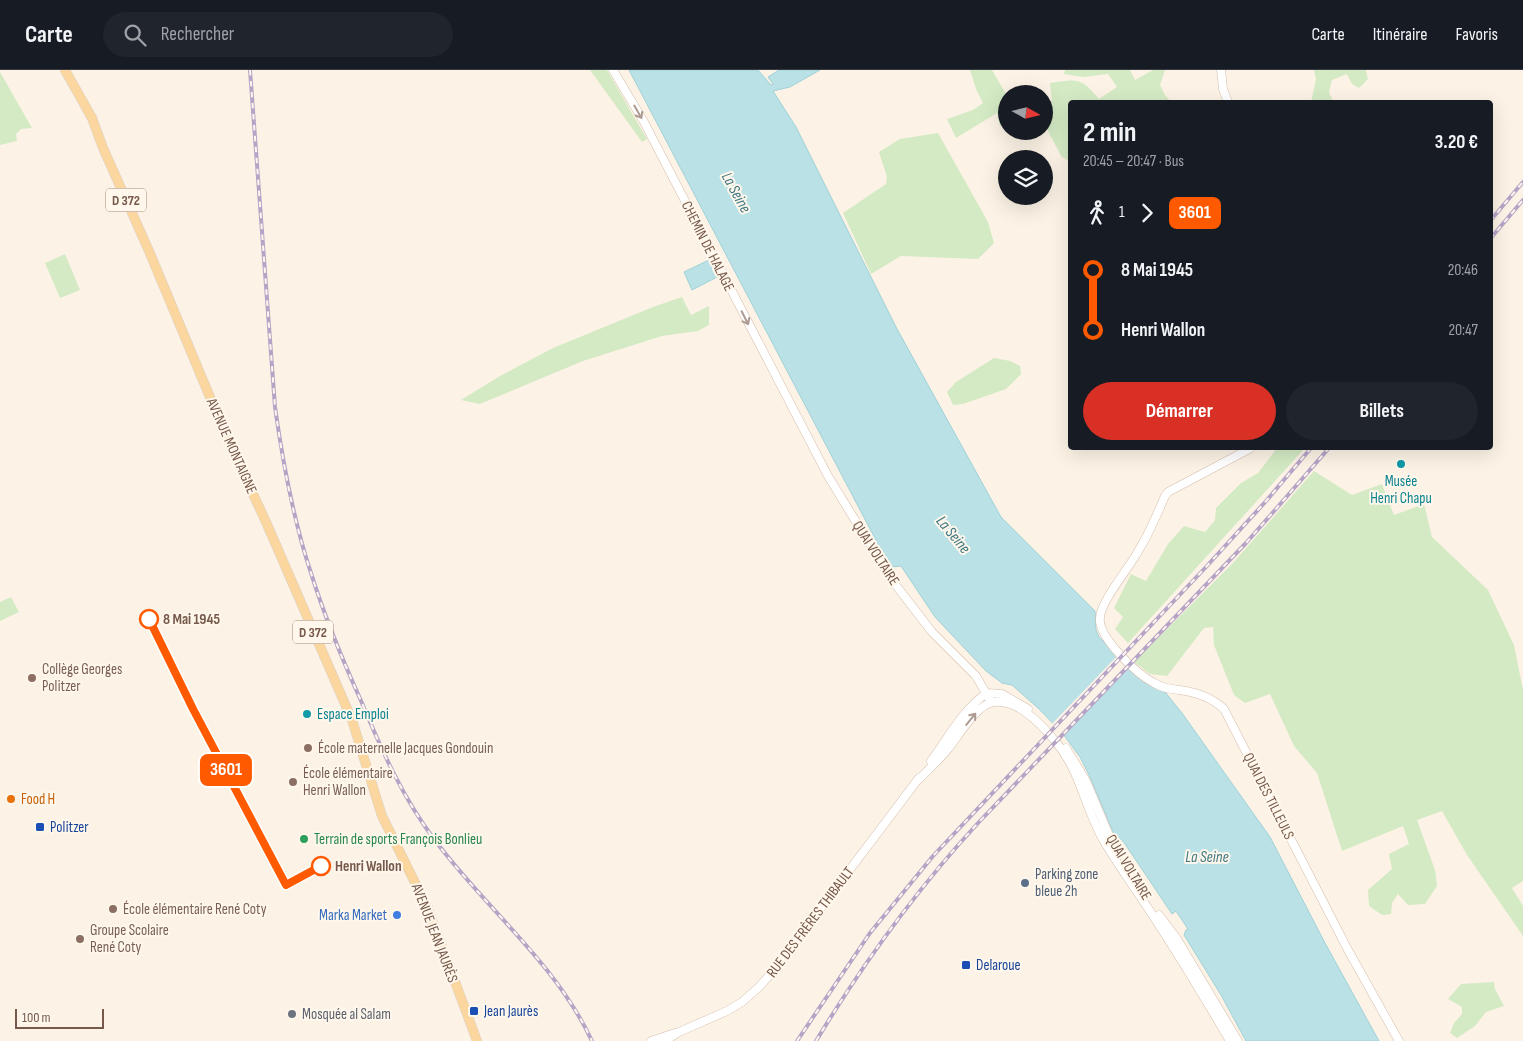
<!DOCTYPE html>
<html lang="fr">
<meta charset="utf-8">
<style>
:root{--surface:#171b24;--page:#20242c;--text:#f1f3f6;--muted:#9ea1a6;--line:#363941;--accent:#d93025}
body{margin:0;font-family:"Sofia Sans Condensed",sans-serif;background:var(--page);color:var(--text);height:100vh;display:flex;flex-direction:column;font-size:19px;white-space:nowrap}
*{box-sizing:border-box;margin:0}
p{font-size:16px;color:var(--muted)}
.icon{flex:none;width:28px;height:28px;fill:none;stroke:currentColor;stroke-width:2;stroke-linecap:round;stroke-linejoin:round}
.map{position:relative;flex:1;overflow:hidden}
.panel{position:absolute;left:1068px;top:30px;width:425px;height:350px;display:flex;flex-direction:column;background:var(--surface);border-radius:5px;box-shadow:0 5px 20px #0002}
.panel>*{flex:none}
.badge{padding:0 10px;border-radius:8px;font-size:18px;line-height:32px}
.needle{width:32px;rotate:98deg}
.fabs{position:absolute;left:998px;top:15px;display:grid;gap:10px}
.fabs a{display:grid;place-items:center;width:55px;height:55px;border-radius:50%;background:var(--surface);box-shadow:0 5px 20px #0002;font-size:25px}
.scale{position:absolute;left:15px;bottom:12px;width:89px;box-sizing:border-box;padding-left:5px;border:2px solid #76594a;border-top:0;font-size:14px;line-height:18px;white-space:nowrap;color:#76594a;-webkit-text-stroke:4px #fff7ec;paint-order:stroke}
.map>.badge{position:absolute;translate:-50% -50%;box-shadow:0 0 0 2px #fff}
.legs{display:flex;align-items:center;gap:8px;height:55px;padding:0 15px;font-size:16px}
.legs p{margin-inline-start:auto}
.headline{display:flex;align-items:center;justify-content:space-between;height:85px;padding:0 15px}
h1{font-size:28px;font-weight:700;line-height:38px}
.action{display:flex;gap:10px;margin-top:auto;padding:10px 15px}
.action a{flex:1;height:58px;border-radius:30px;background:var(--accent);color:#fff;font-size:20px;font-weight:700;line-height:58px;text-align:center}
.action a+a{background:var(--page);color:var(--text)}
ul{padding:0 15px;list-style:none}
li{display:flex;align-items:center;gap:18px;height:60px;font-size:19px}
li i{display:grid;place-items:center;width:8px;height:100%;margin:0 6px;background:currentColor}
li i::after{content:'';width:12px;height:12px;margin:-6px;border:4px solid;border-radius:50%;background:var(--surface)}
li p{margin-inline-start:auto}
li:first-child i{background:linear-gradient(#0000 50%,currentColor 0)}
li:last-child i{background:linear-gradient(currentColor 50%,#0000 0)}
header{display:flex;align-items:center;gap:30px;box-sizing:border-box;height:70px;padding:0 25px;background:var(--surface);border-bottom:1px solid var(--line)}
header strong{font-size:24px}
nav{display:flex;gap:28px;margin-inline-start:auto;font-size:18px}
.search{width:350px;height:45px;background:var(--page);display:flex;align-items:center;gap:12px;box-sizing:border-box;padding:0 18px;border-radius:28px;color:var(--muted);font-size:19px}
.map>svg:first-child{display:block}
</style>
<header>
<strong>Carte</strong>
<div class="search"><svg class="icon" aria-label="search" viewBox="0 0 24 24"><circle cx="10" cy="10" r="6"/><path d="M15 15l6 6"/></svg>Rechercher</div>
<nav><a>Carte</a><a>Itinéraire</a><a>Favoris</a></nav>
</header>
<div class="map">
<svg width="1523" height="971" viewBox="0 0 1523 971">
<rect width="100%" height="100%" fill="#fcf3e6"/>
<path fill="#d4eac4" d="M590,0H607L647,69L642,72Z
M970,0H992L1006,24V55L1000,56L997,43L956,68L947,49L973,40L983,33L976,19Z
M1065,0H1130L1135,10L1153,0H1165L1160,15L1165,25L1171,32H1070V92L1061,86L1044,53V39L1052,30L1050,13C1077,9 1081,7 1099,29L1117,17L1108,4L1083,7L1064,4Z
M1314,0H1366L1368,9L1359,18L1352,14L1347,4L1332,10L1329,22L1333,32H1311L1316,9Z
M0,2L32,58L21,59L16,64L17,71L0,75Z
M938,63L988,152L994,173L978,189L901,186L871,204L843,143L886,114L887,107L879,82L900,69Z
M65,184L80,220L60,228L45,193Z
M682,227L691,245L709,236V255L698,261L662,266L583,291L480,334L461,330L500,306L553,278L653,237Z
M994,288L1010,291L1020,296L1021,304L1006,319L963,334L953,335L947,322L956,312Z
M1277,378H1305L1128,573L1115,559L1123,547L1114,538L1131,504L1146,511L1168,474L1184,456L1205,462L1215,450L1216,438L1241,413L1258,403Z
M1314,401L1352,425L1382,414L1394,445L1424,434L1432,467L1488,520L1514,575L1523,620V811L1512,818L1523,836V866L1467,785L1442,741L1417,750L1435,800L1437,816L1425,834L1408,835L1398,824L1392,833L1391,844L1382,845L1369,836L1368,820L1392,799L1389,784L1409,774L1403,756L1342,781L1317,703L1294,676L1270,624L1245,633L1234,625L1214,575L1213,557L1204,558L1167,606L1150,604L1134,592L1232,494Z
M11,527L19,542L0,551V532Z
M1494,912L1495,919L1504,936L1486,942L1475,956L1457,968L1450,963L1454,953L1462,944V937L1448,929L1461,914Z"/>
<path fill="#bae1e6" stroke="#a0d1d8" d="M629,0H758L771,15L773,14L768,7L779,0H820L790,17L773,21L796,57L896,257L1001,447L1095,541L1096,560L1099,567L1146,613L1165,622L1182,643L1270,767L1325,873L1379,971H1246L1221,925L1184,865L1186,860L1188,859L1176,841L1172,844L1123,771L1114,764L1090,707L1080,687L1063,664L1039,639L1012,615L1002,613L986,601L935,547L901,496L890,497Z
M713,188L721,205L692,220L684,202Z"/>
<path fill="#fcf3e6" d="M1119,584L1131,595L1062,667L1051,655Z"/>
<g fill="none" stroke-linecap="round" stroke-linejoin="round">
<defs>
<path id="secondary" d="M613,0L644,52L828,406L891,509L932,562L976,606L991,632
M1221,0L1223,19L1228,32
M1251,378L1168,422L1165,426C1157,444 1150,462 1140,478C1131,496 1102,529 1100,547C1097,567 1137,604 1154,613C1162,618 1170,619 1179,620C1197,622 1211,627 1224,639L1348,880L1399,971
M987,623L1002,624L1028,639
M1066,678L1086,711L1116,782
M931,691C948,668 963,639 987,623
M916,712C927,701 938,691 948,679C959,666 976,634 994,632C1018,629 1041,654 1055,671C1081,701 1085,740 1105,773C1122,801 1141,827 1159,855C1184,893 1207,932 1230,971
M1159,845L1177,869L1238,971
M651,971L675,963
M665,971L679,962L727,941L742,932L759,917L774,900L919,708"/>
<path id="primary" d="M65,0L92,48L103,78L149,181L227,368L266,452L352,650L382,746L428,839L477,971"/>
</defs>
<use href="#secondary" stroke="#d3bdac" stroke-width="9"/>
<use href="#primary" stroke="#d9d1cc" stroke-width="10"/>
<use href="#secondary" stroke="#fff" stroke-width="8"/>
<use href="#primary" stroke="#fbd69e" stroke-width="9"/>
<defs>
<path id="rail" d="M250,0L275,337C283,394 293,449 311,503C325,548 343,591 362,633C382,681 403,728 434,769C485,838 555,892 592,971
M1490,151L1523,112
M1490,169L1523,130
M797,971L870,863L933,786L1206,497L1267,430L1311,378
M816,971C864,892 916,820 979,752L1246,473L1275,440L1329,378"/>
</defs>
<use href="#rail" stroke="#b6a4c7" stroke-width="4"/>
<use href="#rail" stroke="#fff7ec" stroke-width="2" stroke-dasharray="5.5" stroke-linecap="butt"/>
</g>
<defs><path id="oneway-shaft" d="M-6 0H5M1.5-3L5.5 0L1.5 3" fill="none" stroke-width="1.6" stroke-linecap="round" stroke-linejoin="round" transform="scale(1.25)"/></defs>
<g stroke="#ad9b92">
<use href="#oneway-shaft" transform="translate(638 42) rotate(60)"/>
<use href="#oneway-shaft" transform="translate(745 248) rotate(63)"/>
<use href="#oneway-shaft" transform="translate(971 649) rotate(-51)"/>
</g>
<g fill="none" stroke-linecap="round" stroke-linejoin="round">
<defs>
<path id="line-1" d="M149,549L193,639L286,815L321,796"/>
</defs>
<use href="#line-1" stroke="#fff" stroke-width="11"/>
<use href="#line-1" stroke="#ff5a00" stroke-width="8"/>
</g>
<g fill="#0f9aa8" stroke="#fff7ec" stroke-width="2">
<circle cx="1401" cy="394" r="5"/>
<circle cx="307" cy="644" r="5"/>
</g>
<g fill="#fff" stroke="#ff5a00" stroke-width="2.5">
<circle cx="149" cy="549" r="9"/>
<circle cx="321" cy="796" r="9"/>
</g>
<g fill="#8d6e63" stroke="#fff7ec" stroke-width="2">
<circle cx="32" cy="608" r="5"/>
<circle cx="308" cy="678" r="5"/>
<circle cx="293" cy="712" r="5"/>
<circle cx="113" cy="839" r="5"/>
<circle cx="80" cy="869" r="5"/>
</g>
<circle fill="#e8710a" stroke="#fff7ec" stroke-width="2" cx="11" cy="729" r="5"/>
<g fill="#1a4fb4" stroke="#fff7ec" stroke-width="2">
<rect x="35" y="752" width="10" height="10" rx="2.5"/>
<rect x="961" y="890" width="10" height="10" rx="2.5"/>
<rect x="469" y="936" width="10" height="10" rx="2.5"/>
</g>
<circle fill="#2e9e5b" stroke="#fff7ec" stroke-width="2" cx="304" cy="769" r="5"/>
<circle fill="#5c6f8a" stroke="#fff7ec" stroke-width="2" cx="1025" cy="813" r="5"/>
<circle fill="#3f7fe0" stroke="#fff7ec" stroke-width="2" cx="397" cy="845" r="5"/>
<circle fill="#6b7280" stroke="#fff7ec" stroke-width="2" cx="292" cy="944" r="5"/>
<g text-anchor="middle" stroke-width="4" stroke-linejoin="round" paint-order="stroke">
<g fill="#fff7ec" stroke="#9f887b" stroke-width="1">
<rect x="106" y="118.5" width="40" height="23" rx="4"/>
<rect x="293" y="550.5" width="40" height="23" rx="4"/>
</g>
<g font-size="14" font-weight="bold" fill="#76594a">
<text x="126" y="135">D 372</text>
<text x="313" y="567">D 372</text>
</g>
<g font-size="15" fill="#76594a" stroke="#fff7ec">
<text transform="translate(708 176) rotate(63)" y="5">CHEMIN DE HALAGE</text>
<text transform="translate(232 376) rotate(66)" y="5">AVENUE MONTAIGNE</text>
<text transform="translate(876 483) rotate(57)" y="5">QUAI VOLTAIRE</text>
<text transform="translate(1269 726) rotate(63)" y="5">QUAI DES TILLEULS</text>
<text transform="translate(1129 797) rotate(59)" y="5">QUAI VOLTAIRE</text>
<text transform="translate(810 852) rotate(-53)" y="5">RUE DES FRÈRES THIBAULT</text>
<text transform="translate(435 863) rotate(69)" y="5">AVENUE JEAN JAURÈS</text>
</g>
<g font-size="15" fill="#0d838f" stroke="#fff7ec">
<text x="1401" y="416">Musée<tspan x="1401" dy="17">Henri Chapu</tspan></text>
<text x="317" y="649" text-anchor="start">Espace Emploi</text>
</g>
<g font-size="15" font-weight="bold" fill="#76594a" stroke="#fff7ec" text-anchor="start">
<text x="163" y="554">8 Mai 1945</text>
<text x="335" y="801">Henri Wallon</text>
</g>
<g font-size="15" fill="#785e54" stroke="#fff7ec" text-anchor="start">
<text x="42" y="604">Collège Georges<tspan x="42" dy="17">Politzer</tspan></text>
<text x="318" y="683">École maternelle Jacques Gondouin</text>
<text x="303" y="708">École élémentaire<tspan x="303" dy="17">Henri Wallon</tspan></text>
<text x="123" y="844">École élémentaire René Coty</text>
<text x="90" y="865">Groupe Scolaire<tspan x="90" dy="17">René Coty</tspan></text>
</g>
<g font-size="15" fill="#c56008" stroke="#fff7ec" text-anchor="start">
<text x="21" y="734">Food H</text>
</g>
<g font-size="15" fill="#164399" stroke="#fff7ec" text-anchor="start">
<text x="50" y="762">Politzer</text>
<text x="976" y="900">Delaroue</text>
<text x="484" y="946">Jean Jaurès</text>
</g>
<g font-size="15" fill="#27864d" stroke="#fff7ec" text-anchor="start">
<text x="314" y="774">Terrain de sports François Bonlieu</text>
</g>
<g font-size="15" fill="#4e5e75" stroke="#fff7ec" text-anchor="start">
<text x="1035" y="809">Parking zone<tspan x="1035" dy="17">bleue 2h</tspan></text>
</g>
<g font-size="15" fill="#366cbe" stroke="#fff7ec" text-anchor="end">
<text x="387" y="850">Marka Market</text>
</g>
<g font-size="15" fill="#5b616d" stroke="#fff7ec" text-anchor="start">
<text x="302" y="949">Mosquée al Salam</text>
</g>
<g font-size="16" font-style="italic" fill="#417983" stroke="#fff7ec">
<text transform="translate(737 122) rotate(61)" y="6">La Seine</text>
<text transform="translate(954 464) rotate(50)" y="6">La Seine</text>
<text x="1207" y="792">La Seine</text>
</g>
</g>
</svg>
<div class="fabs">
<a><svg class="needle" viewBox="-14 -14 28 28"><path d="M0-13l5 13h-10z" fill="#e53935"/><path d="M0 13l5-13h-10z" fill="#9ea1a6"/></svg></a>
<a><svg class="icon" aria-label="layers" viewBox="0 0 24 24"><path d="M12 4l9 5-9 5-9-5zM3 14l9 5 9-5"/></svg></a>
</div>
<div class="scale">100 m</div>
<b class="badge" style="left:226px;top:700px;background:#ff5a00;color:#fff">3601</b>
<section class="panel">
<div class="headline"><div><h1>2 min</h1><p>20:45 – 20:47 · Bus</p></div><b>3.20 €</b></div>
<div class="legs"><svg class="icon" aria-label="walk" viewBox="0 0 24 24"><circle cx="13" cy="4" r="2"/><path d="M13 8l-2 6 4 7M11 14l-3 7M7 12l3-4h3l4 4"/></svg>1<svg class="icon" aria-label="forward" viewBox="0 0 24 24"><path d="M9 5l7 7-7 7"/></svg><b class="badge" style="background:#ff5a00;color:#fff">3601</b></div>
<ul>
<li><i style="color:#ff5a00"></i><b>8 Mai 1945</b><p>20:46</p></li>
<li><i style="color:#ff5a00"></i><b>Henri Wallon</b><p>20:47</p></li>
</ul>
<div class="action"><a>Démarrer</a><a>Billets</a></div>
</section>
</div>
